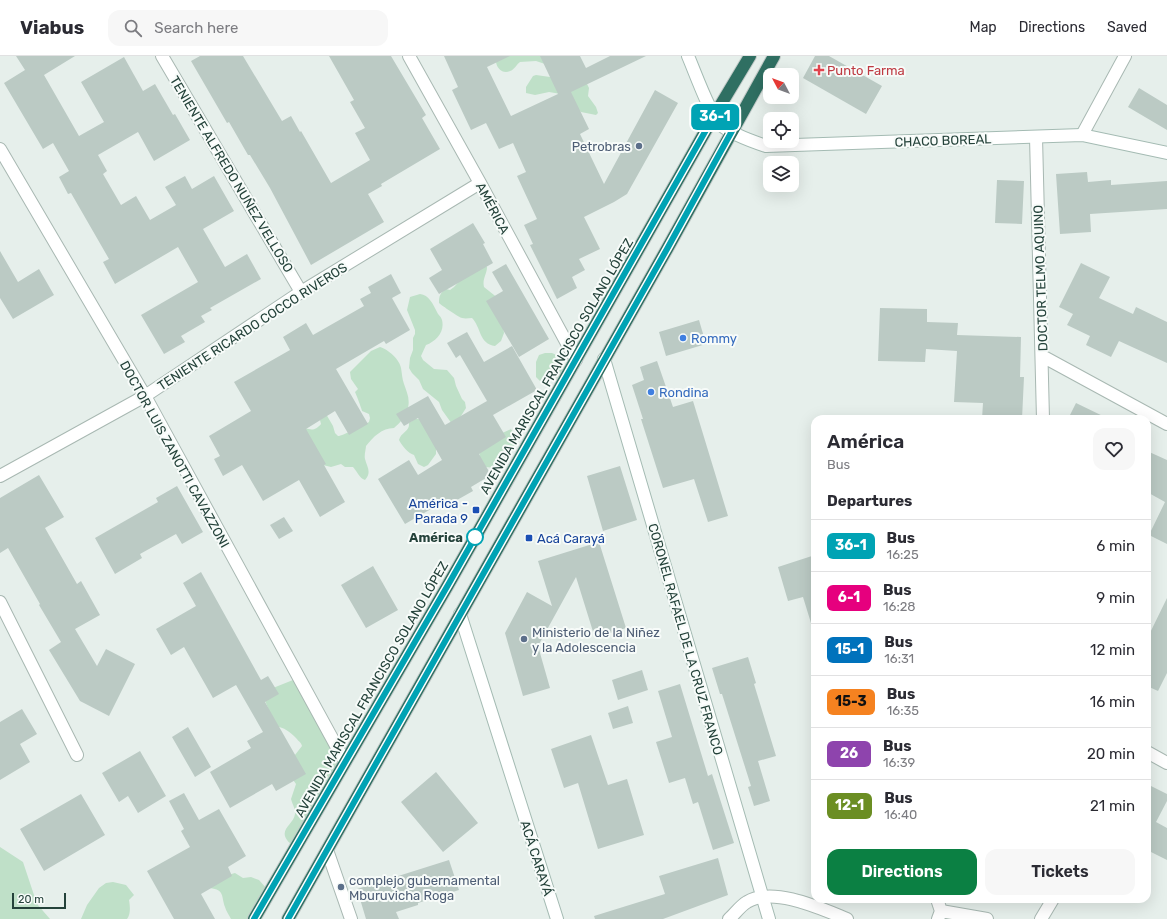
<!DOCTYPE html>
<meta charset="utf-8">
<style>
:root{--surface:#fff;--page:#f7f7f7;--text:#2b2b33;--muted:#7c7c81;--line:#e1e1e2;--accent:#0b8043}
body{margin:0;font-family:Rubik,sans-serif;background:var(--page);color:var(--text);height:100vh;display:flex;flex-direction:column;font-size:15px;white-space:nowrap}
*{box-sizing:border-box;margin:0}
p{font-size:13px;color:var(--muted)}
.icon{flex:none;width:22px;height:22px;fill:none;stroke:currentColor;stroke-width:2;stroke-linecap:round;stroke-linejoin:round}
.map{position:relative;flex:1;overflow:hidden}
.sheet{position:absolute;left:811px;top:359px;width:340px;height:488px;display:flex;flex-direction:column;background:var(--surface);border-radius:12px;box-shadow:0 4px 16px #0002}
.sheet>*{flex:none}
.badge{padding:0 8px;border-radius:6px;font-size:14px;line-height:26px}
.needle{width:26px;rotate:311deg}
.buttons{position:absolute;left:763px;top:12px;display:grid;gap:8px}
.buttons a{display:grid;place-items:center;width:36px;height:36px;border-radius:8px;background:var(--surface);box-shadow:0 4px 16px #0002;font-size:20px}
.scale{position:absolute;left:12px;bottom:10px;width:54px;box-sizing:border-box;padding-left:4px;border:2px solid #24423a;border-top:0;font-size:11px;line-height:14px;white-space:nowrap;color:#24423a;-webkit-text-stroke:3px #f7fbf9;paint-order:stroke}
.map>.badge{position:absolute;translate:-50% -50%;box-shadow:0 0 0 2px #fff}
h2{padding:0 16px;font-size:15px;line-height:36px}
.round{display:grid;place-items:center;flex:none;width:42px;height:42px;border-radius:12px;background:var(--page)}
.overview{display:flex;align-items:center;justify-content:space-between;height:68px;padding:0 16px}
h1{font-size:19px;font-weight:600;line-height:30px}
.button{display:flex;gap:8px;margin-top:auto;padding:8px 16px}
.button a{flex:1;height:46px;border-radius:12px;background:var(--accent);color:#fff;font-size:16px;font-weight:600;line-height:46px;text-align:center}
.button a+a{background:var(--page);color:var(--text)}
ul{padding:0;list-style:none}
li{display:flex;align-items:center;gap:12px;height:52px;padding:0 16px;border-top:1px solid var(--line)}
li div{flex:1}
li b{display:block;font-size:15px}
li em{font-style:normal}
li .badge{min-width:44px;font-weight:700;text-align:center}
header{display:flex;align-items:center;gap:24px;box-sizing:border-box;height:56px;padding:0 20px;background:var(--surface);border-bottom:1px solid var(--line)}
header strong{font-size:19px}
nav{display:flex;gap:22px;margin-inline-start:auto;font-size:14px}
.search{width:280px;height:36px;background:var(--page);display:flex;align-items:center;gap:10px;box-sizing:border-box;padding:0 14px;border-radius:12px;color:var(--muted);font-size:15px}
.map>svg:first-child{display:block}
</style>
<header>
<strong>Viabus</strong>
<div class="search"><svg class="icon" aria-label="search" viewBox="0 0 24 24"><circle cx="10" cy="10" r="6"/><path d="M15 15l6 6"/></svg>Search here</div>
<nav><a>Map</a><a>Directions</a><a>Saved</a></nav>
</header>
<div class="map">
<svg width="1167" height="863" viewBox="0 0 1167 863">
<rect width="100%" height="100%" fill="#e6efeb"/>
<path fill="#bfe0c8" d="M499,0H551L545,8L536,5L520,6C517,8 514,14 510,15C503,18 497,13 496,6Z
M536,19L550,21L585,24L589,32L588,40L596,51L598,57L596,59L581,56L561,38L549,36L535,39L526,37V31L533,20Z
M479,204L487,211C487,218 482,223 484,231L499,243L504,277L501,285L495,290C479,288 481,271 472,262C469,262 466,263 462,262C460,262 441,249 439,247C439,240 440,237 446,233L450,234L454,231Z
M420,238C429,239 433,248 437,256C438,259 441,260 442,264C445,276 436,285 426,289L421,300L423,304L434,313L447,314L454,322L456,330L462,343L465,346L466,352L461,360L452,368L442,354L439,346L423,333L419,324L412,317L409,312L410,302L413,294V282L415,278V274L407,254L410,241Z
M380,291C388,293 400,304 401,312C402,317 402,323 404,328C407,337 411,344 407,355C405,361 399,368 394,372C382,372 373,381 366,390C366,393 364,399 365,403C367,411 372,416 365,424C359,422 357,415 353,411H345L341,408L331,411L319,408L304,372C312,374 315,375 321,368L320,364L326,358L333,370L335,377L338,380C343,380 363,369 369,366L370,362L369,358L362,355C361,351 356,338 355,336L358,333L351,323L350,316L371,295Z
M545,297H552L561,301L565,314C560,321 552,326 543,328L536,321V306L539,299Z
M415,363H420L437,390L436,394V398L428,409L424,411L418,408L414,399C408,397 402,390 399,384C401,376 410,376 409,367Z
M511,373C522,388 509,399 502,413L486,411L480,402L479,394L498,379Z
M293,624L341,710L295,789C291,788 289,787 287,784C279,773 294,768 295,758C296,753 292,748 291,743L296,728L291,721V704L302,690C301,686 299,686 296,682C289,675 285,672 275,670L264,642L273,632Z
M0,791L23,806L37,848L50,863H0Z
M235,817L243,822L251,821L259,824L267,833L255,848L252,863H231C229,859 226,855 225,851C221,840 225,834 210,832L228,819Z
M113,826L126,829L134,839L129,844C130,850 131,858 127,863H81L87,849L99,832L106,827Z"/>
<path fill="#bbcac4" d="M16,0H75L44,19L79,80L104,66L81,26L124,1L143,35L155,28L173,59L175,58L190,84L154,105L138,76L98,99L107,115L103,118L121,149L136,140L150,164L176,149L165,131L185,120L192,133L214,120L234,155L203,173L225,211L247,198L261,223L210,252L212,254L201,260L205,266L181,280L185,286L164,298L141,259L198,226L178,191L115,228L103,206L109,203L71,137L68,138L59,121L69,115L53,87L43,93L4,27L25,14Z
M200,0H243L282,65L291,60L300,76L301,75L331,127L370,104L355,77L365,72L350,46L354,44L329,0H391L426,59L422,62L440,93L381,128L382,130L368,138L384,166L311,209L270,132L250,99H248L229,66L227,67L191,5Z
M444,0H510L487,11L511,60L558,38L540,0H580L586,12L610,0H646L571,36L589,73L580,78L604,128L655,34L678,47L627,138L614,146L584,161L600,193L579,203L585,214L572,221L577,232L557,243L530,189L533,188L524,169L537,163L517,120L526,116L513,87L499,93L486,67L471,74L452,34L458,31Z
M815,0H829L882,30L866,58L803,22Z
M1139,32L1167,49V74L1128,51Z
M1087,116L1088,126L1111,124V129L1167,125V153L1090,158L1091,176L1060,178L1056,118Z
M997,124L1024,125L1022,168L995,167Z
M473,167L485,187L483,188L493,207L439,238L429,222L442,214L430,193Z
M0,195L18,226L39,213L54,239L13,263L0,242Z
M1081,207L1110,221L1099,242L1133,258L1136,251L1167,266V307L1119,285L1111,301L1086,289L1090,280L1067,269L1073,258L1059,251Z
M506,208L549,283L519,301L486,245L503,235L492,216Z
M391,218L401,237L392,242L410,274L386,288L384,285L336,313L368,368L349,379L335,355L306,373L326,408L324,409L345,446L320,461L299,424L263,445L242,409L223,420L214,403L220,400L209,380L251,355L234,326L290,294L283,281L306,267L313,279L364,250L360,243L371,237L368,231Z
M880,252L927,253V266L958,267L957,279L1021,281L1020,321H1024L1022,363H982L983,347L954,346L957,295L926,293L925,306L878,305Z
M699,264L706,288L666,300L659,276Z
M467,276L484,306L512,290L537,334L493,359L506,381L479,398L491,419L471,431L473,435L441,453L438,449L405,468L378,423L409,404L418,419L442,404L418,362L404,370L396,358L428,340L445,369L487,345L460,299L456,302L447,287Z
M657,305L673,351L693,345L728,460L708,466L694,423L663,432L641,363H643L632,329L644,324L640,311Z
M1076,347L1109,363H1068Z
M1147,395L1167,404V488L1149,479L1165,446L1147,436Z
M620,410L637,464L603,475L587,420Z
M39,419L64,461L45,472L77,528L81,525L100,559L75,573L97,610L106,593L135,608L109,660L80,645L49,594L61,586L39,549L40,548L8,492L0,497V442Z
M177,430L203,476L182,488L176,478L140,498L142,502L115,518L95,482L158,446L156,442Z
M284,461L293,475L279,483L270,469Z
M599,486L626,572L595,582L576,521L538,590L550,632L523,640L505,577L527,536L552,550L538,505Z
M815,499V566L811,567L803,541L788,545L778,511Z
M373,510L398,554L366,572L341,529Z
M201,516L261,624L268,620L279,638L265,646L306,718L276,735L272,728L230,752L210,716L251,692L247,685L263,676L236,629L213,642L184,591L171,599L156,573L196,550L183,527Z
M1167,542V617L1158,635L1147,630V583Z
M748,601L756,627L754,628L776,700L758,705L770,745L754,750L748,731L751,730L722,638H720L712,612Z
M642,614L648,634L618,644L612,624Z
M680,628L708,720L712,718L734,787L713,794L698,746L693,748L685,722L669,727L656,686L672,681L658,635Z
M628,650L633,667L613,673L608,657Z
M22,653L37,678L20,688L30,706L0,724V666Z
M188,671L211,711L195,721L172,681Z
M591,679L608,729L627,723L644,779L598,793L578,727L564,732L551,693Z
M140,695L166,740L138,757L128,740L119,746L102,717Z
M436,716L478,767L443,796L401,746Z
M1147,728L1167,738V745L1156,766L1167,772V804L1147,794Z
M184,737L199,764L219,753L246,800L228,811L232,820L201,838L215,863H174L147,815L190,791L181,775L184,773L169,745Z
M81,738L105,779L44,815L20,773Z
M718,802L728,839L663,863H595L594,860L665,838L659,820Z
M449,804L459,834L418,847V849L396,856L399,863H366L357,833Z"/>
<g fill="none" stroke-linecap="round" stroke-linejoin="round">
<defs>
<path id="street" d="M162,0L301,236
M409,0L480,127L576,304
M1082,79L1125,0
M1036,81L1043,363
M0,93L145,340L345,706
M1042,300L1167,368
M0,420L145,340L301,236L480,127
M0,546L77,699
M1147,696L1167,707
M327,794L351,863
M937,843L941,855L938,863
M941,855L987,863
M729,863C735,858 740,850 747,846C773,830 822,853 847,863
M1041,863L1053,843"/>
<path id="secondary" d="M688,0C695,16 710,59 721,69C730,77 754,86 766,90L1082,79L1167,97
M604,303L769,863
M460,558L557,863"/>
<path id="highway" d="M254,863L448,529L714,60L750,0
M288,863L667,193L774,0"/>
</defs>
<use href="#street" stroke="#a8b8b2" stroke-width="14"/>
<use href="#secondary" stroke="#a4bbb3" stroke-width="14"/>
<use href="#highway" stroke="#c2cac8" stroke-width="14"/>
<use href="#street" stroke="#fff" stroke-width="12"/>
<use href="#secondary" stroke="#fff" stroke-width="12"/>
<use href="#highway" stroke="#2f6f62" stroke-width="12"/>
</g>
<g fill="none" stroke-linecap="round" stroke-linejoin="round">
<defs>
<path id="line" d="M254,863L448,529L714,60L722,70L732,75L667,193L288,863"/>
</defs>
<use href="#line" stroke="#fff" stroke-width="9"/>
<use href="#line" stroke="#00a3b4" stroke-width="6"/>
</g>
<path fill="#e0444e" stroke="#f7fbf9" stroke-width="1.5" d="M817 8h4v4h4v4h-4v4h-4v-4h-4v-4h4z"/>
<g fill="#5c6f8a" stroke="#f7fbf9" stroke-width="1.5">
<circle cx="639" cy="90" r="4"/>
<circle cx="524" cy="583" r="4"/>
<circle cx="341" cy="831" r="4"/>
</g>
<g fill="#3f7fe0" stroke="#f7fbf9" stroke-width="1.5">
<circle cx="683" cy="282" r="4"/>
<circle cx="651" cy="336" r="4"/>
</g>
<g fill="#1a4fb4" stroke="#f7fbf9" stroke-width="1.5">
<rect x="472" y="450" width="8" height="8" rx="2"/>
<rect x="525" y="478" width="8" height="8" rx="2"/>
</g>
<circle fill="#fff" stroke="#00a3b4" stroke-width="2" cx="475" cy="481" r="8"/>
<g text-anchor="middle" stroke-width="4" stroke-linejoin="round" paint-order="stroke">
<g font-size="13" fill="#be3a42" stroke="#f7fbf9" text-anchor="start">
<text x="827" y="19">Punto Farma</text>
</g>
<g font-size="13" fill="#24423a" stroke="#f7fbf9">
<text transform="translate(943 84) rotate(-2)" y="5">CHACO BOREAL</text>
<text transform="translate(232 118) rotate(59)" y="5">TENIENTE ALFREDO NUÑEZ VELLOSO</text>
<text transform="translate(493 152) rotate(62)" y="5">AMÉRICA</text>
<text transform="translate(1040 222) rotate(-92)" y="5">DOCTOR TELMO AQUINO</text>
<text transform="translate(252 270) rotate(-33)" y="5">TENIENTE RICARDO COCCO RIVEROS</text>
<text transform="translate(556 310) rotate(-60)" y="5">AVENIDA MARISCAL FRANCISCO SOLANO LÓPEZ</text>
<text transform="translate(175 398) rotate(61)" y="5">DOCTOR LUIS ZANOTTI CAVAZZONI</text>
<text transform="translate(686 583) rotate(74)" y="5">CORONEL RAFAEL DE LA CRUZ FRANCO</text>
<text transform="translate(371 633) rotate(-60)" y="5">AVENIDA MARISCAL FRANCISCO SOLANO LÓPEZ</text>
<text transform="translate(537 802) rotate(72)" y="5">ACÁ CARAYÁ</text>
</g>
<g font-size="13" fill="#4e5e75" stroke="#f7fbf9" text-anchor="start">
<text x="631" y="95" text-anchor="end">Petrobras</text>
<text x="532" y="581">Ministerio de la Niñez<tspan x="532" dy="15">y la Adolescencia</tspan></text>
<text x="349" y="829">complejo gubernamental<tspan x="349" dy="15">Mburuvicha Roga</tspan></text>
</g>
<g font-size="13" fill="#366cbe" stroke="#f7fbf9" text-anchor="start">
<text x="691" y="287">Rommy</text>
<text x="659" y="341">Rondina</text>
</g>
<g font-size="13" fill="#164399" stroke="#f7fbf9" text-anchor="end">
<text x="468" y="452">América -<tspan x="468" dy="15">Parada 9</tspan></text>
<text x="537" y="487" text-anchor="start">Acá Carayá</text>
</g>
<g font-size="13" font-weight="bold" fill="#24423a" stroke="#f7fbf9" text-anchor="end">
<text x="463" y="486">América</text>
</g>
</g>
</svg>
<div class="buttons">
<a><svg class="needle" viewBox="-14 -14 28 28"><path d="M0-13l5 13h-10z" fill="#e53935"/><path d="M0 13l5-13h-10z" fill="#7c7c81"/></svg></a>
<a><svg class="icon" aria-label="locate" viewBox="0 0 24 24"><circle cx="12" cy="12" r="6"/><path d="M12 2v4M12 18v4M2 12h4M18 12h4"/></svg></a>
<a><svg class="icon" aria-label="layers" viewBox="0 0 24 24"><path d="M12 4l9 5-9 5-9-5zM3 14l9 5 9-5"/></svg></a>
</div>
<div class="scale">20 m</div>
<b class="badge" style="left:715px;top:61px;background:#00a3b4;color:#fff">36-1</b>
<section class="sheet">
<div class="overview"><div><h1>América</h1><p>Bus</p></div><a class="round"><svg class="icon" aria-label="heart" viewBox="0 0 24 24"><path d="M12 20l-8-8c-3-5 5-10 8-4 3-6 11-1 8 4z"/></svg></a></div>
<h2>Departures</h2>
<ul>
<li><span class="badge" style="background:#00a3b4;color:#fff">36-1</span><div><b>Bus</b><p>16:25</p></div><em>6 min</em></li>
<li><span class="badge" style="background:#e6007e;color:#fff">6-1</span><div><b>Bus</b><p>16:28</p></div><em>9 min</em></li>
<li><span class="badge" style="background:#0072bc;color:#fff">15-1</span><div><b>Bus</b><p>16:31</p></div><em>12 min</em></li>
<li><span class="badge" style="background:#f58220;color:#111">15-3</span><div><b>Bus</b><p>16:35</p></div><em>16 min</em></li>
<li><span class="badge" style="background:#8e44ad;color:#fff">26</span><div><b>Bus</b><p>16:39</p></div><em>20 min</em></li>
<li><span class="badge" style="background:#6b8e23;color:#fff">12-1</span><div><b>Bus</b><p>16:40</p></div><em>21 min</em></li>
</ul>
<div class="button"><a>Directions</a><a>Tickets</a></div>
</section>
</div>
